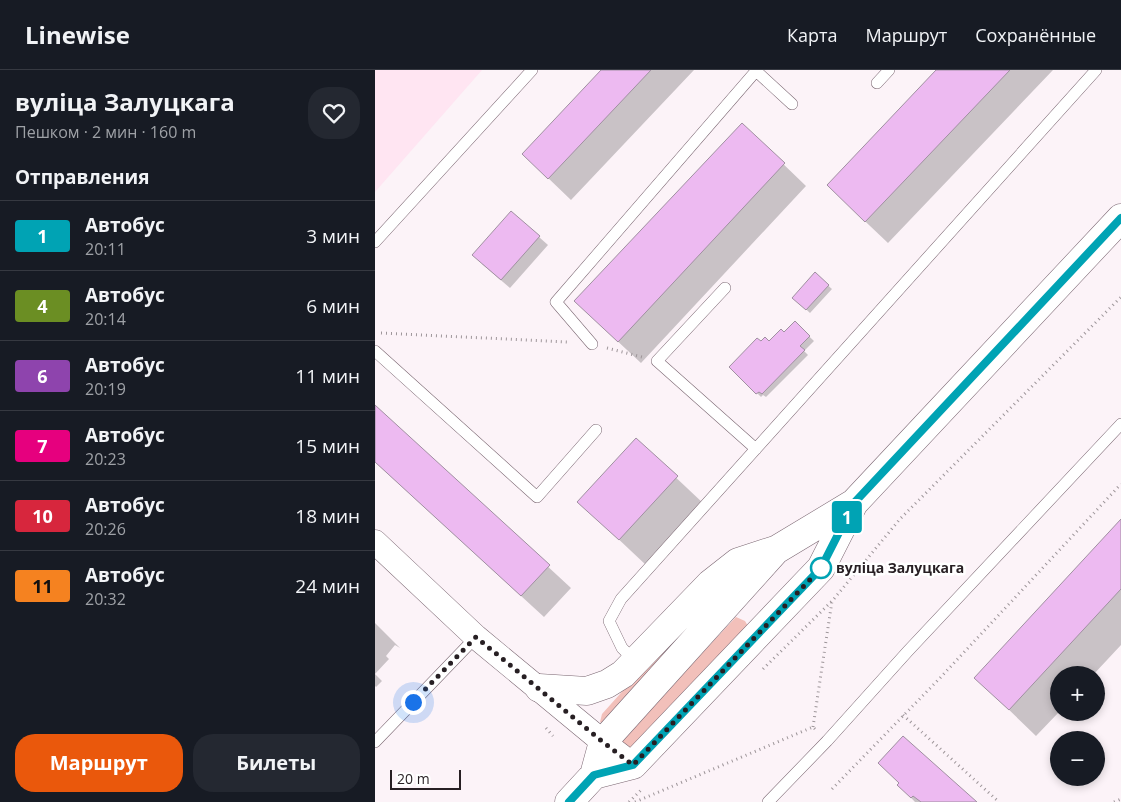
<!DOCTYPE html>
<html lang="ru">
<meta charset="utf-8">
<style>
:root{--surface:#171b24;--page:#242831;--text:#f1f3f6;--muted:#9ea1a6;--line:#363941;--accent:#ea580c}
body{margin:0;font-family:"Open Sans",sans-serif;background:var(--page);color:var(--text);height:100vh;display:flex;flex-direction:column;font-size:19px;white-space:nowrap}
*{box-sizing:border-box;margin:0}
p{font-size:16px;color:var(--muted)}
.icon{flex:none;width:28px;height:28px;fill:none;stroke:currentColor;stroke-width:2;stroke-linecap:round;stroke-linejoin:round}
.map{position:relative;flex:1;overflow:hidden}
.sheet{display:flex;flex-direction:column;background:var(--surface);width:375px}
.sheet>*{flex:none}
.badge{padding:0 10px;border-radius:4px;font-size:18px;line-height:32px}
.buttons{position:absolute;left:675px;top:596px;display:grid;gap:10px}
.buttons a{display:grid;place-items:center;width:55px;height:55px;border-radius:50%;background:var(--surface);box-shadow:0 2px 8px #0003;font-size:25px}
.scale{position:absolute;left:15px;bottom:12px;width:71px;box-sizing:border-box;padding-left:5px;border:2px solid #271f23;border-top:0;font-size:14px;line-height:18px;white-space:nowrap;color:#271f23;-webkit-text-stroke:4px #fff;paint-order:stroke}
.you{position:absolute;width:25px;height:25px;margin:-12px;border:4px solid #fff;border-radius:50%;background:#1a73e8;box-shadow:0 0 0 8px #1a73e833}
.map>.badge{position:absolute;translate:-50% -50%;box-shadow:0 0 0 2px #fff}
h2{padding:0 15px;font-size:19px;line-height:45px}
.round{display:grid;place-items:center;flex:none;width:52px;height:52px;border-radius:20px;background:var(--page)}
.overview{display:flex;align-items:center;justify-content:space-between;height:85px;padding:0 15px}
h1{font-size:24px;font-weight:700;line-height:38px}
.cta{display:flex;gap:10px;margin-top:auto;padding:10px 15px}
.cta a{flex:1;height:58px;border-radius:20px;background:var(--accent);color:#fff;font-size:20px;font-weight:700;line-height:58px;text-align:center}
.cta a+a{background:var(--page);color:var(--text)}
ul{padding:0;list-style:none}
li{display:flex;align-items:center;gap:15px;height:70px;padding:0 15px;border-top:1px solid var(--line)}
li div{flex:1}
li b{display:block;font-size:19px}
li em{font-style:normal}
li .badge{min-width:55px;font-weight:700;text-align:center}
header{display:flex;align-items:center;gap:30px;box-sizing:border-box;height:70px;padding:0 25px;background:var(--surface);border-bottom:1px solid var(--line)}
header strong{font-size:24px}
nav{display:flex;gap:28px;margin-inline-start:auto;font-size:18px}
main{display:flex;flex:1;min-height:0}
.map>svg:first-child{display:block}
</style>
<header>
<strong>Linewise</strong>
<nav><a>Карта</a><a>Маршрут</a><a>Сохранённые</a></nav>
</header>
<main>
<section class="sheet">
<div class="overview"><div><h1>вуліца Залуцкага</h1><p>Пешком · 2 мин · 160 m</p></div><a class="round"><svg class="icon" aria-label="heart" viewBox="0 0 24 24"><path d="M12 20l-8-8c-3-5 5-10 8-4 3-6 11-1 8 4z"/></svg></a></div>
<h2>Отправления</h2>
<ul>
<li><span class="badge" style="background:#00a3b4;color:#fff">1</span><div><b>Автобус</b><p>20:11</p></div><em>3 мин</em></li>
<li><span class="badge" style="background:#6b8e23;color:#fff">4</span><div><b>Автобус</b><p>20:14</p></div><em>6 мин</em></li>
<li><span class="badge" style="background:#8e44ad;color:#fff">6</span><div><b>Автобус</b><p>20:19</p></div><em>11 мин</em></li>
<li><span class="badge" style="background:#e6007e;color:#fff">7</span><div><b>Автобус</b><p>20:23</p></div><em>15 мин</em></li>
<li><span class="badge" style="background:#d7263d;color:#fff">10</span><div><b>Автобус</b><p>20:26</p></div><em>18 мин</em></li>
<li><span class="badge" style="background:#f58220;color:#111">11</span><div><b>Автобус</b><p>20:32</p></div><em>24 мин</em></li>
</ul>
<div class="cta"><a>Маршрут</a><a>Билеты</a></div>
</section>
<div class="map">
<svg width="746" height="732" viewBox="0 0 746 732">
<rect width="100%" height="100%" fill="#fcf3f8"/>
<path fill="#ffe5f2" d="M0,0H107L0,122Z"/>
<path fill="#f2c0ba" d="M342,526L233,656L225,652L227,644L332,527Z
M361,547L370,551L374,558L258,681L247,676L249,666Z"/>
<path fill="#0003" d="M228,0H319L196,130L171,106Z
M563,0H678L513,173L475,137Z
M367,54L431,116L266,293L223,253Z
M164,167L173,175L135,218L107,194Z
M440,204L457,219L435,243L419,228Z
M420,253L439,271L429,281L433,285L391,327L388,325L386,327L356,297L386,273H394L409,264Z
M0,337L196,518L169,547L0,392Z
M261,370L329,434L272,496L204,432Z
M746,451V575L718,605H684V642L661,666L601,608Z
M0,553L25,578L20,575L11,586L14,589L0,604L7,611L1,617L0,616Z
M524,715L600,732H540Z"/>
<path fill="#edbaf1" stroke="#a090a1" d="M226,0H276L173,109L147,84Z
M561,0H635L490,152L452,115Z
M367,53L410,93L243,272L199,231Z
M136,141L165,166L126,210L97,185Z
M440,202L454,215L431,240L417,228Z
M420,251L435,266L425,276L430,280L387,324L384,322L381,324L354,297L382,268L386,271L390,267L394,271L406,259L409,262Z
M0,335L175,495L146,526L0,392Z
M261,368L303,406L244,470L202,432Z
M746,449V519L634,640L599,608Z
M528,666L602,732H546L538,726L536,728L522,715L524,713L503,693Z"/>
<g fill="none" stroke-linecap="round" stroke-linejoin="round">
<defs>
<path id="lane" d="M380,0L417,34
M502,13L514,0
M0,172L157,0
M350,218L282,291L381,379
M217,274L181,232L381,1
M0,281L162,427L221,360
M260,591L247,578L234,551L246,529L721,0
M0,672L101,567
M393,732L452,671L533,581L746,354"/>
<path id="street" d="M0,472L101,567L228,672L258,695"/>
<path id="primary" d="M164,618L212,621L232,614L248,604L335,514L363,492L400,480
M219,705L228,672L401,480L479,433
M194,732L219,705L258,695L446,498L479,433L746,148"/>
</defs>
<use href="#lane" stroke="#7a6671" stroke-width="12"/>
<use href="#street" stroke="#7a6671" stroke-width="25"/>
<use href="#primary" stroke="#7a6671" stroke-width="29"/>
<path stroke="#9d9599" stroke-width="3" stroke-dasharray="1 4" stroke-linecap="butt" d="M6,263L192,272
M232,278L267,287
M388,599L458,530L525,449L746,227
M528,645L624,732
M438,657L457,531
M171,658L178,666
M457,719L565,608L746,414
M254,732L266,720
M260,732L438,657L440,659
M739,732L746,729"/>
<use href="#lane" stroke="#fff" stroke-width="11"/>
<use href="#street" stroke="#fff" stroke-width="24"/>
<use href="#primary" stroke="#fff" stroke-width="28"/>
</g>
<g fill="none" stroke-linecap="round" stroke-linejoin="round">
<defs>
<path id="line" d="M194,732L219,705L258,695L446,498L479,433L746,148"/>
</defs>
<use href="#line" stroke="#fff" stroke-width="11"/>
<use href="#line" stroke="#00a3b4" stroke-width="8"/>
<path stroke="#271f23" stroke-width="5" stroke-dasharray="0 9" d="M38,632L101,567L228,672L258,695L446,498"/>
</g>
<circle fill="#fff" stroke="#00a3b4" stroke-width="2.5" cx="446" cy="498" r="10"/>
<g text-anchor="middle" stroke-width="5" stroke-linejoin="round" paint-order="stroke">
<g font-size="14" font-weight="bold" fill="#271f23" stroke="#fff" text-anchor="start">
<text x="461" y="503">вуліца Залуцкага</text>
</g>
</g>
</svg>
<div class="buttons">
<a>+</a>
<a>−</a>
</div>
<div class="scale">20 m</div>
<div class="you" style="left:38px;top:632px"></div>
<b class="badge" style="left:472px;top:447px;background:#00a3b4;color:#fff">1</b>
</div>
</main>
